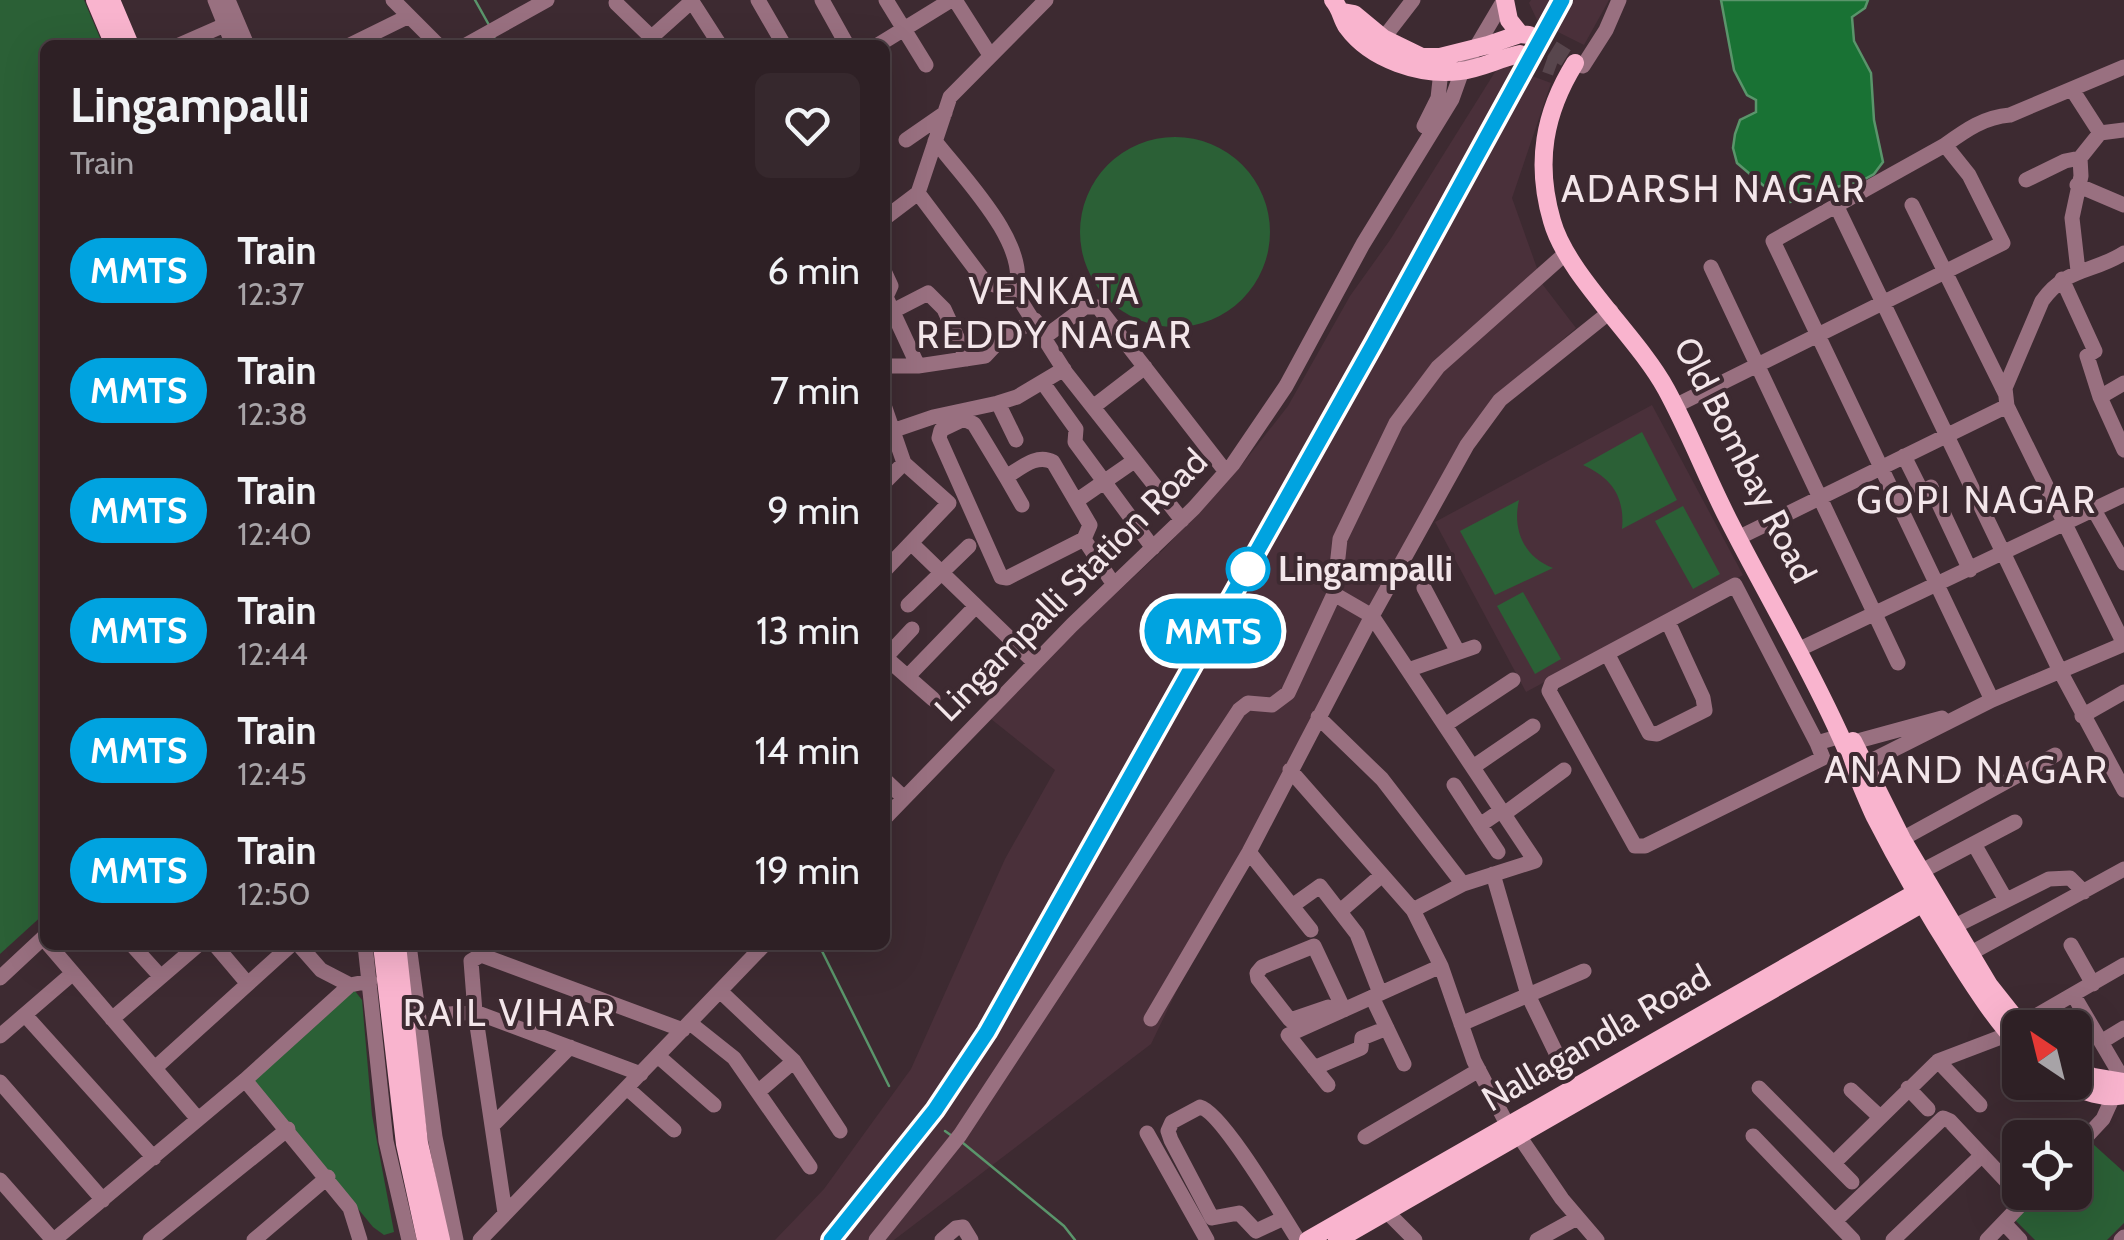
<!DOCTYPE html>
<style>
:root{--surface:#2e2025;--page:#36282d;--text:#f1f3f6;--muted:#a7a3a7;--line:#493e42}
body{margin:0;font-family:Cabin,sans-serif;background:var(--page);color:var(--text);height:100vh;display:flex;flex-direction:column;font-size:38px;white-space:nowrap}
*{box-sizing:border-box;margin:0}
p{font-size:32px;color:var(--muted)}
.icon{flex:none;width:55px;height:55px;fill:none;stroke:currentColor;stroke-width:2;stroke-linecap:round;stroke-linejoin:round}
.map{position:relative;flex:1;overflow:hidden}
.sheet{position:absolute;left:40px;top:40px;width:850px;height:910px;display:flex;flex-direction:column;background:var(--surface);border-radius:15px;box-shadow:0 10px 40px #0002,0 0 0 2px var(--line)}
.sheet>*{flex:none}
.badge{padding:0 20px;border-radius:32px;font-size:35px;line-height:65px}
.needle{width:65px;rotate:325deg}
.buttons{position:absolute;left:2002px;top:1010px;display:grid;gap:20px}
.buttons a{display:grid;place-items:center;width:90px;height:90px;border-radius:15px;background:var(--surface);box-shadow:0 10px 40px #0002,0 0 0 2px var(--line);font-size:50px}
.map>.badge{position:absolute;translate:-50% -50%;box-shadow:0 0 0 5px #fff}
.round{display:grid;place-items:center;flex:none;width:105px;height:105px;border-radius:15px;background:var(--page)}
.summary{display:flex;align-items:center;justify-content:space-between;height:170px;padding:0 30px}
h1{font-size:48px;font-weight:700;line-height:75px}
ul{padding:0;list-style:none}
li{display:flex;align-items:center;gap:30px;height:120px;padding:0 30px}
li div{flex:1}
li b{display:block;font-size:38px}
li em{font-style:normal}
li .badge{min-width:110px;font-weight:700;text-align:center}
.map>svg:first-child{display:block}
</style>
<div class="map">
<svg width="2124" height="1240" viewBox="0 0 2124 1240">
<rect width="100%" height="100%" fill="#3d2a31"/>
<path fill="#4a303a" d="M1531,0H1609L1584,45L1538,22L1529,3Z
M1500,64L1551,83L1512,198L1543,285L1576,328L1509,386L1270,798L1151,1044L894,1240H775L824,1189L911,1069L1005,859L1055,770L991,719L1061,644L1164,549L1244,462L1288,406L1350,296L1390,240Z
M1652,405L1743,575L1526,692L1435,522Z"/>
<path fill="#2b6036" d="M0,0H84L103,45H45V913L0,954Z
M1080 232a95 95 0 1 1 190 0a95 95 0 1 1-190 0Z
M1642,432L1677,500L1622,529C1625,497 1612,478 1583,465Z
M1519,500C1512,530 1524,557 1553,568L1495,595L1460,531Z
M1683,506L1720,574L1693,589L1655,521Z
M1523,592L1561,659L1535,674L1497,606Z
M355,991L362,1000L372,1115L394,1232L384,1235L373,1227L253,1081L349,992Z
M2093,1144L2124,1172V1223L2107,1240H2035L2014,1219L2042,1193L2075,1192V1161Z"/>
<path fill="#197234" stroke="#5a956b" stroke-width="2.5" d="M1721,0H1868L1865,8L1852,17L1854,41L1871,73L1874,120L1883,162L1874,174L1863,180L1829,189L1815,198L1784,203L1737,163L1733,148L1735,134L1740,120L1756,112V100L1747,95L1734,70Z"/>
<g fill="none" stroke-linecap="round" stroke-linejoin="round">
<path stroke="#5a956b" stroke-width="2.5" d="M475,0L489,25
M494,37L497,45
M819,945L889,1086
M945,1131L952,1136
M963,1143L1064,1226L1075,1240"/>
<path stroke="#58464d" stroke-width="18" stroke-dasharray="18 9" stroke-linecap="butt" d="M1529,35L1566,58
M1520,54L1556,67"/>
<path stroke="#997080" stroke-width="15" d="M215,0L233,45
M228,0L247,45
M393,0L438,45
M691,0L720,45
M758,0L784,45
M822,0L847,45
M886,0L926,65
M955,0L990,55
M616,3L650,36
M1379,44L1413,0
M179,45L236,20
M350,45L409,16
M466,45L547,0
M643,45L692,1
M878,45L951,0
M1583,66L1606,30L1619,0
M2073,91L2100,133
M1424,126L1438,98L1441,71
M906,140L945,113
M935,141C962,176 1032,246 1015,292
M1945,145L1773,241L1992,700
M2026,180L2065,161L2080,158
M2077,185L2124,205
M918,193L985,282L1015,292L1066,373L1182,520
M1836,205L2060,671L2124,790
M1912,205L2005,393
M885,218L918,193L950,97L1046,0
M1711,267L1898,663
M2078,271L2072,218L2081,176L2080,158L2100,133L2124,130
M885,273L891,286L886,297L918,366
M2062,279L2095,351L2087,356L2100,397L2124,450
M893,311L928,293L944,309L967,359
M1046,336L1085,307H1098L1226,472
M885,366H918L985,356L1000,340L1035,320
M1043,383L1076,429L1075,442L1153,548
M2100,397L2124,383
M1683,402L2003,243L1969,175L1945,145C1966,130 1984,117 2010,115L2124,67
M2007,406L2124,644
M1093,407L1145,367
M885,408L904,463L949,503L885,570
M964,419L974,424L1006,477C1020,469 1036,453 1053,462L1090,525L1084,539L1007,578L1001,577L939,438L941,430Z
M895,430L933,417L998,403
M1016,440L998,403L1017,397L1064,369
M1904,456L1922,492L1931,487L1970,570
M1006,477L1022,505
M885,482L904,463
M1082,497L1134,461
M2094,510L2124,563
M1746,534L2007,406L2005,388L2042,301C2066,267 2093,273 2124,253
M1084,539L1114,585
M911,543L1035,663
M1424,588L1458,652
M908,605L969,546
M1804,647L2124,495
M1608,655L1649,733L1657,734L1705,710L1703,698L1668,622
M885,657L933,699
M885,658L912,629
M1408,670L1474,647
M913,671L976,606
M2082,716L2124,692
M1318,717L1382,779L1463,884L1535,861L1372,616L1334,594
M1445,725L1513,680
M1854,742L1942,718
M1817,743L1823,758L1645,846H1635L1549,691L1552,683L1735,585L1817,743L1841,736
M1865,764L1992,700L2124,644
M1473,767L1533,726
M1290,770L1413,910L1441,966L1474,1061L1508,1126
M885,780L904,798
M1454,785L1480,825L1502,810
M1504,814L1564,770
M885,818L1072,625L1194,508L1233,464L1286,386L1363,244L1452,99L1462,71L1504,0
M1480,825L1498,852
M1902,839L2055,755
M1974,844L2006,900
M1249,852L1311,930
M1922,871L2015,822
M1493,874L1528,995L1573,1088
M1292,906L1320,886L1357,934L1380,993
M1345,907L1382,875
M1413,910L1463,884
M1955,926L2049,879L2070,878L2084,892
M49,945L198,1119
M132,945L161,977
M215,945L248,984
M299,945L321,970L350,985
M365,945L386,1141L409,1240
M409,945L435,1137L456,1240
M2071,945L2093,984
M1971,953L2124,869
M0,978L45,936
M720,991L794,1061L840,1131
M2074,996L2124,1081
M1372,997L1404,1064
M1328,1007L1290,1020L1258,979L1257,973L1262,967L1314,946L1344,1010
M25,1015L154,1158
M436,1015L475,1012L641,1074
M112,1019L198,945
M1151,1019L1249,852L1372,616L1467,445L1500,400L1611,311
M690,1023L734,1058L810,1167
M1461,1024L1584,971
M2020,1025L2124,965
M0,1036L73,973
M2101,1042L2124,1028
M658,1056L714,1105
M1938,1061L1980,1105
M155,1068L291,945
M1314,1068L1361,1048L1362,1038L1387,1028
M245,1080L350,1208L360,1240
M0,1082L103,1200
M1328,1085L1288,1035L1441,966
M627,1088L674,1130
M1759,1088L1852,1182
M1908,1088L1928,1109
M1851,1090L1880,1117
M759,1091L794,1061
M492,1126L570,1047
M1147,1133L1207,1240
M1519,1136L1562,1199L1597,1240
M1753,1136L1853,1240
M1365,1137L1479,1070
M2075,1149L2103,1119L2113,1097
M1834,1163L1938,1061L2009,1034
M0,1180L53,1240
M1386,1211L1415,1240
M505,1213L475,1012L471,961L481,955L683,1030
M1284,1218L1256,1231L1239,1213L1212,1218L1171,1140L1168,1131L1172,1122L1200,1107C1222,1112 1282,1215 1298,1240
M1835,1221L1943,1118L1950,1121L2025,1201
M2004,1223L2020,1240
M54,1240L245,1080L350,985L370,981
M150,1240L288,1129
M254,1240L328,1177
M480,1240L764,945
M876,1240L960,1135L1239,710L1248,703L1272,705L1288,693L1334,594L1340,539L1396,423L1438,367L1566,253
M942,1240L956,1228L963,1227L971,1240
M1537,1240L1577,1218
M1893,1240L1981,1156
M1987,1240L2033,1192
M2121,1240L2124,1237"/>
<path stroke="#f9b4ce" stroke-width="18" d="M95,0L114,45
M111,0L130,45
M1333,0C1341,9 1341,18 1347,27C1371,60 1421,76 1460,71C1480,69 1500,58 1520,54
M1505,0L1509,20L1520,34
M1343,12L1354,14L1383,38L1422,57H1440L1488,45L1520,34L1529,35
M1575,63C1544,113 1535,163 1552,221C1567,275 1637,336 1666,389C1689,431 1706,476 1728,519C1764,590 1806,660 1839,733C1852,761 1862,789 1875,817C1900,866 1928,914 1958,961C1977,991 1996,1020 2020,1046
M1853,741L1902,839L1989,985L2023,1028
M2075,1069L2093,1077L2124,1082
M2065,1082C2084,1092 2103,1099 2124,1095
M1308,1240L1924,888
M1337,1240L1930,899"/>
<path stroke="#c1b2b7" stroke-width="2.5" stroke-dasharray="18 18" stroke-linecap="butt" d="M831,1240L935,1110L987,1032L1359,371L1562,0"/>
<path stroke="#f9b4ce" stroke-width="18" d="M382,945L405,1144L426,1240
M397,945L419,1143L441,1240"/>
</g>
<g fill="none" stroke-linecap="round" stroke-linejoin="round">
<defs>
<path id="line" d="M831,1240L935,1110L987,1032L1374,343L1562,0"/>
</defs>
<use href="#line" stroke="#fff" stroke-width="22"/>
<use href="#line" stroke="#00a3e0" stroke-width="15"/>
</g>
<circle fill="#fff" stroke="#00a3e0" stroke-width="5" cx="1248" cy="569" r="20"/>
<g text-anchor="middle" stroke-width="8" stroke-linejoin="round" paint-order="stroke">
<g font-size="35" fill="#f3e6ea" stroke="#3d2a31">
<text transform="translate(1745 460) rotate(63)" y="12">Old Bombay Road</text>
<text transform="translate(1071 585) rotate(-45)" y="12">Lingampalli Station Road</text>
<text transform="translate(1596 1038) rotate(-30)" y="12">Nallagandla Road</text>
</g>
<g font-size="35" font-weight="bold" fill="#f3e6ea" stroke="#3d2a31" text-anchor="start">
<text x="1278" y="581">Lingampalli</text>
</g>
<g font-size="38" letter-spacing="2.5" fill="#f3e6ea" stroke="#3d2a31">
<text x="1714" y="202">ADARSH NAGAR</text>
<text x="1055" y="304">VENKATA<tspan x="1055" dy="44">REDDY NAGAR</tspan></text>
<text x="1977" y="513">GOPI NAGAR</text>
<text x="1967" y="783">ANAND NAGAR</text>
<text x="510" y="1026">RAIL VIHAR</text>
</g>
</g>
</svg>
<div class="buttons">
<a><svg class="needle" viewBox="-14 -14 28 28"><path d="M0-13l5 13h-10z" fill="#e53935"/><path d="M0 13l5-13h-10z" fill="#a7a3a7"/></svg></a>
<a><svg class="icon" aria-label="locate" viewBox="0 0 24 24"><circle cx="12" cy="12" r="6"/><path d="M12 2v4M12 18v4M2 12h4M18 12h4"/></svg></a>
</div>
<b class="badge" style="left:1213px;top:631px;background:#00a3e0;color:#fff">MMTS</b>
<section class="sheet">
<div class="summary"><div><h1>Lingampalli</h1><p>Train</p></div><a class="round"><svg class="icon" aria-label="heart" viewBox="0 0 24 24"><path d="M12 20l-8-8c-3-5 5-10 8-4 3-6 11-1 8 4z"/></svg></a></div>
<ul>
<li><span class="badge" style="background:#00a3e0;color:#fff">MMTS</span><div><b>Train</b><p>12:37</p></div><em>6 min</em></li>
<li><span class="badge" style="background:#00a3e0;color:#fff">MMTS</span><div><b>Train</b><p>12:38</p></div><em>7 min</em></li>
<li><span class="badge" style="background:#00a3e0;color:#fff">MMTS</span><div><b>Train</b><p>12:40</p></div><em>9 min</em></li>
<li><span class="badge" style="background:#00a3e0;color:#fff">MMTS</span><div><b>Train</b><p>12:44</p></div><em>13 min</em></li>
<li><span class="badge" style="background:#00a3e0;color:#fff">MMTS</span><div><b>Train</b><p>12:45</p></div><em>14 min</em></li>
<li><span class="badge" style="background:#00a3e0;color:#fff">MMTS</span><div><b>Train</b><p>12:50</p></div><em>19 min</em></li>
</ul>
</section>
</div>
